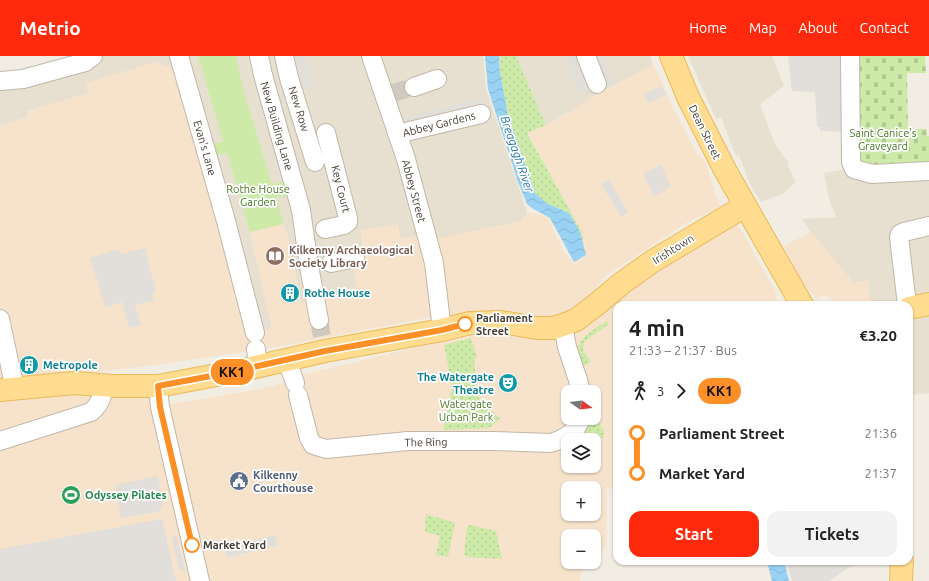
<!DOCTYPE html>
<meta charset="utf-8">
<style>
:root{--surface:#fff;--page:#f2f2f2;--text:#222;--muted:#767676;--accent:#ff2a0d}
body{margin:0;font-family:Ubuntu,sans-serif;background:var(--page);color:var(--text);height:100vh;display:flex;flex-direction:column;font-size:15px;white-space:nowrap}
*{box-sizing:border-box;margin:0}
p{font-size:13px;color:var(--muted)}
.icon{flex:none;width:22px;height:22px;fill:none;stroke:currentColor;stroke-width:2;stroke-linecap:round;stroke-linejoin:round}
.map{position:relative;flex:1;overflow:hidden}
.side{position:absolute;left:613px;top:245px;width:300px;height:264px;display:flex;flex-direction:column;background:var(--surface);border-radius:12px;box-shadow:0 1px 3px #0004}
.side>*{flex:none}
.badge{padding:0 8px;border-radius:13px;font-size:14px;line-height:26px}
.needle{width:26px;rotate:104deg}
.fabs{position:absolute;left:561px;top:329px;display:grid;gap:8px}
.fabs a{display:grid;place-items:center;width:40px;height:40px;border-radius:8px;background:var(--surface);box-shadow:0 1px 3px #0004;font-size:20px}
.map>.badge{position:absolute;translate:-50% -50%;box-shadow:0 0 0 2px #fff}
.legs{display:flex;align-items:center;gap:6px;height:44px;padding:0 16px;font-size:13px}
.legs p{margin-inline-start:auto}
.headline{display:flex;align-items:center;justify-content:space-between;height:68px;padding:0 16px}
h1{font-size:22px;font-weight:700;line-height:30px}
.primary-button{display:flex;gap:8px;margin-top:auto;padding:8px 16px}
.primary-button a{flex:1;height:46px;border-radius:12px;background:var(--accent);color:#fff;font-size:16px;font-weight:700;line-height:46px;text-align:center}
.primary-button a+a{background:var(--page);color:var(--text)}
ul{padding:0 16px;list-style:none}
li{display:flex;align-items:center;gap:14px;height:40px;font-size:15px}
li i{display:grid;place-items:center;width:6px;height:100%;margin:0 5px;background:currentColor}
li i::after{content:'';width:10px;height:10px;margin:-5px;border:3px solid;border-radius:50%;background:var(--surface)}
li p{margin-inline-start:auto}
li:first-child i{background:linear-gradient(#0000 50%,currentColor 0)}
li:last-child i{background:linear-gradient(currentColor 50%,#0000 0)}
header{display:flex;align-items:center;gap:24px;box-sizing:border-box;height:56px;padding:0 20px;background:var(--accent);color:#fff}
header strong{font-size:19px}
nav{display:flex;gap:22px;margin-inline-start:auto;font-size:14px}
.map>svg:first-child{display:block}
</style>
<header>
<strong>Metrio</strong>
<nav><a>Home</a><a>Map</a><a>About</a><a>Contact</a></nav>
</header>
<div class="map">
<svg width="929" height="525" viewBox="0 0 929 525">
<defs>
<pattern id="grass-dots" width="8" height="8" patternUnits="userSpaceOnUse"><rect width="8" height="8" fill="#ceeaa8"/><path d="M2 2h.1M6 6h.1" fill="none" stroke="#b2ca91" stroke-width="1.8" stroke-linecap="round"/></pattern>
<pattern id="cemetery-stones" width="16" height="16" patternUnits="userSpaceOnUse"><rect width="16" height="16" fill="#ceeaa8"/><path d="M2 7V4a2 2 0 0 1 4 0v3zM10 15v-3a2 2 0 0 1 4 0v3z" fill="#b2ca91"/></pattern>
<pattern id="water-waves" width="16" height="10" patternUnits="userSpaceOnUse"><rect width="16" height="10" fill="#9ad2f4"/><path d="M0 5q4-4 8 0t8 0" fill="none" stroke="#86b5d2"/></pattern>
</defs>
<rect width="100%" height="100%" fill="#f2ede2"/>
<path fill="#e7dfd0" d="M69,0H198L223,86L211,88L214,100L227,97L250,176L272,273L249,277L86,28L89,37L27,55L28,61L0,69V18L55,9Z
M236,0H483L486,33L527,156L522,165L434,184L424,179L400,182L398,169L361,174L365,206L356,232L338,239L301,246L289,185L243,32Z
M516,0H650L653,9L587,43L586,46L546,69Z
M688,0H772L784,30L760,48L775,88L788,106V111L796,126L782,138L761,146L751,130L739,99L736,100L721,61L716,63Z
M929,110V240L898,249H871L868,224L854,227L811,176L802,163L837,161L830,147L824,117L860,111Z
M929,257V337L909,339V260Z"/>
<path fill="#f7e3cb" fill-rule="evenodd" d="M198,0H236L243,32L272,128L288,123L292,141H276L289,185L301,246L338,239L356,232L353,208L365,206L361,174L398,168L400,182L424,179L434,183L522,165L527,156L545,160L549,163L563,195L574,208L587,200L582,176L527,76L546,69L586,46L587,43L653,9L657,15L669,44L697,98L705,105L720,151L686,167L607,219L595,233L598,239L563,259L548,261H533L465,258L422,263L276,291L162,308L0,328V69L28,61L27,55L89,37L86,27L155,6L179,14L249,277L272,272L250,176Z
M737,167L777,238L775,241L780,249H617V432L607,433L606,490L596,504L594,505V480H568V506H593L581,516L580,525H0V338L68,334L138,340L147,341L152,344L172,348L265,332L290,325L297,320L442,285L448,286L472,280L510,274L542,280L551,284L579,275L587,267L608,250L677,202ZM568,336H594V362H568ZM568,384H594V410H568ZM568,432H594V458H568Z
M811,176L854,227L868,224L871,249H844L823,239L816,243L803,228L784,190Z"/>
<path fill="url(#grass-dots)" d="M499,0H516L546,69L527,77L582,176L584,191L587,199H586L580,176L569,157L546,147L535,137L508,60L500,16Z
M607,265L609,268L584,286L583,295L591,305L584,310C582,306 578,301 578,296C577,281 597,272 607,265Z
M471,282L477,301L474,303L477,338L478,341L500,363L489,372L443,374L446,364L452,330L444,289Z
M594,361L604,374V382L581,381L591,362Z
M426,458L455,467L448,501L436,499L440,480L425,476Z
M470,469L496,475L502,503L467,501L466,499H464L467,471Z"/>
<path fill="url(#cemetery-stones)" d="M855,0H925L926,17H907L908,73H927V80H929V110L860,111Z"/>
<path fill="#ceeaa8" d="M198,0H236L243,32L272,128L288,124L292,141H276L284,168L250,176L227,97L214,100L211,88L223,86Z"/>
<path fill="#e2dfdb" d="M298,0H305L314,29L304,32L295,1Z
M564,0H575L588,34L578,37Z
M600,0H602L614,29L605,33L592,3Z
M788,0H846L847,76L820,75V71H817L815,36L792,35Z
M662,30L666,39L648,47L644,38Z
M483,42L486,53L407,71L404,62Z
M661,109L671,131L654,140L643,117Z
M609,123L628,156L621,161L601,128Z
M145,192L156,236L152,237L154,245L135,249L141,269L129,272L122,246L105,251L90,202L119,193L120,198Z
M158,420L163,446L161,453L158,456L121,462L115,429Z
M162,463L176,525H0V493Z
M176,478L186,517L179,513L172,484Z
M275,479L278,489L227,502L224,492Z
M786,505H863L847,513L829,525H792Z"/>
<path fill="url(#water-waves)" d="M485,0H499L500,16L508,60L535,137L546,147L569,157L580,176L586,199L574,206L550,162L532,152L527,148L518,126L488,33Z
M767,505H784L789,525H772Z"/>
<g fill="none" stroke-linecap="round" stroke-linejoin="round">
<path stroke="#cfcabf" stroke-width="18" stroke-dasharray="18 9" stroke-linecap="butt" d="M390,38L414,31
M319,264L322,280"/>
<defs>
<path id="minor" d="M179,0L226,165L255,277
M259,0L263,19L301,154L309,210L319,264
M284,0L289,22L315,106
M371,0L406,103L434,207L442,274
M586,0L597,28
M850,0L851,106L854,113L872,118L929,115
M0,25L23,23L85,6L93,0
M414,31L437,23
M397,78L481,58
M325,173L344,169L348,166V162L326,77
M331,207L355,202
M907,249L899,181L900,178L904,176L929,170
M0,263L15,333
M563,269L567,291L578,324L581,336
M256,293L258,311
M287,304L295,327
M158,330L160,351L200,525
M298,339L309,382L313,389L326,393L408,385H492L551,387C564,383 577,376 581,362
M0,385L91,356C100,348 103,341 103,329"/>
<path id="major" d="M671,0L688,41L725,114L802,249
M909,252L929,248
M0,334L74,327L113,330H158L238,315L325,295L442,274L470,267L501,266L537,272H553L563,269L576,264L597,248L622,227L653,205L745,150
M901,525L902,505"/>
</defs>
<use href="#minor" stroke="#c1b7a8" stroke-width="20"/>
<use href="#major" stroke="#eaba58" stroke-width="24"/>
<use href="#minor" stroke="#fff" stroke-width="18"/>
<use href="#major" stroke="#ffdc8f" stroke-width="22"/>
</g>
<g fill="none" stroke-linecap="round" stroke-linejoin="round">
<defs>
<path id="line-1" d="M192,489L160,351L158,330L227,317L325,295L442,274L465,268"/>
</defs>
<use href="#line-1" stroke="#fff" stroke-width="9"/>
<use href="#line-1" stroke="#ff9027" stroke-width="6"/>
</g>
<defs>
<symbol id="library-disc" viewBox="-11 -11 22 22"><circle r="9.5" fill="#8d6e63" stroke="#fff"/><path d="M-6-4Q-3-5.5-.7-3.5V5Q-3 3-6 4ZM6-4Q3-5.5 .7-3.5V5Q3 3 6 4Z" fill="#fff"/></symbol>
<symbol id="building-disc" viewBox="-11 -11 22 22"><circle r="9.5" fill="#0f9aa8" stroke="#fff"/><path d="M-4-6H4V6H1V3H-1V6H-4ZM-2.5-4.3h1.7v1.8h-1.7ZM.8-4.3h1.7v1.8H.8ZM-2.5-1h1.7V.8h-1.7ZM.8-1h1.7V.8H.8Z" fill="#fff"/></symbol>
<symbol id="theatre-disc" viewBox="-11 -11 22 22"><circle r="9.5" fill="#0f9aa8" stroke="#fff"/><path d="M-5-5.5Q0-4 5-5.5V0Q5 5 0 6Q-5 5-5 0ZM-3.3-2.5H-1v1.5H-3.3ZM1-2.5H3.3v1.5H1ZM-2.8 1Q0 5.5 2.8 1Z" fill="#fff"/></symbol>
<symbol id="civic-disc" viewBox="-11 -11 22 22"><circle r="9.5" fill="#5c6f8a" stroke="#fff"/><path d="M-.6-6.5H3V-4.5H.6V-3L4-1V1h2V6H-6V1h2V-1L-.6-3ZM-1.2 2.5V6h2.4V2.5Z" fill="#fff"/></symbol>
<symbol id="stadium-disc" viewBox="-11 -11 22 22"><circle r="9.5" fill="#2e9e5b" stroke="#fff"/><path d="M0-5a6.5 5 0 1 0 0 10a6.5 5 0 1 0 0-10ZM-3.5-1.8h7v3.6h-7Z" fill="#fff"/></symbol>
</defs>
<g fill-rule="evenodd">
<use href="#library-disc" x="264" y="189" width="22" height="22"/>
<use href="#building-disc" x="279" y="226" width="22" height="22"/>
<use href="#building-disc" x="18" y="298" width="22" height="22"/>
<use href="#theatre-disc" x="497" y="316" width="22" height="22"/>
<use href="#civic-disc" x="228" y="414" width="22" height="22"/>
<use href="#stadium-disc" x="60" y="428" width="22" height="22"/>
</g>
<g fill="#fff" stroke="#ff9027" stroke-width="2">
<circle cx="465" cy="268" r="7"/>
<circle cx="192" cy="489" r="7"/>
</g>
<g text-anchor="middle" stroke-width="3.5" stroke-linejoin="round" paint-order="stroke">
<g font-size="11" fill="#443d32" stroke="#fff">
<text transform="translate(299 53) rotate(73)" y="4">New Row</text>
<text transform="translate(439 68) rotate(-14)" y="4">Abbey Gardens</text>
<text transform="translate(277 70) rotate(74)" y="4">New Building Lane</text>
<text transform="translate(705 76) rotate(64)" y="4">Dean Street</text>
<text transform="translate(205 92) rotate(74)" y="4">Evan's Lane</text>
<text transform="translate(341 133) rotate(76)" y="4">Key Court</text>
<text transform="translate(414 135) rotate(75)" y="4">Abbey Street</text>
<text transform="translate(673 193) rotate(-32)" y="4">Irishtown</text>
<text transform="translate(426 386) rotate(-1)" y="4">The Ring</text>
</g>
<g font-size="11" fill="#467923" stroke="#fff">
<text x="883" y="81">Saint Canice's<tspan x="883" dy="13">Graveyard</tspan></text>
<text x="258" y="137">Rothe House<tspan x="258" dy="13">Garden</tspan></text>
<text x="466" y="352">Watergate<tspan x="466" dy="13">Urban Park</tspan></text>
</g>
<g font-size="11" font-weight="bold" fill="#785e54" stroke="#fff" text-anchor="start">
<text x="289" y="198">Kilkenny Archaeological<tspan x="289" dy="13">Society Library</tspan></text>
</g>
<g font-size="11" font-weight="bold" fill="#0d838f" stroke="#fff" text-anchor="start">
<text x="304" y="241">Rothe House</text>
<text x="43" y="313">Metropole</text>
<text x="494" y="325" text-anchor="end">The Watergate<tspan x="494" dy="13">Theatre</tspan></text>
</g>
<g font-size="11" font-weight="bold" fill="#443d32" stroke="#fff" text-anchor="start">
<text x="476" y="266">Parliament<tspan x="476" dy="13">Street</tspan></text>
<text x="203" y="493">Market Yard</text>
</g>
<g font-size="11" font-weight="bold" fill="#4e5e75" stroke="#fff" text-anchor="start">
<text x="253" y="423">Kilkenny<tspan x="253" dy="13">Courthouse</tspan></text>
</g>
<g font-size="11" font-weight="bold" fill="#27864d" stroke="#fff" text-anchor="start">
<text x="85" y="443">Odyssey Pilates</text>
</g>
<g font-size="12" font-style="italic" fill="#2578ad" stroke="#fff">
<text transform="translate(517 98) rotate(71)" y="4">Breagagh River</text>
</g>
</g>
</svg>
<div class="fabs">
<a><svg class="needle" viewBox="-14 -14 28 28"><path d="M0-13l5 13h-10z" fill="#e53935"/><path d="M0 13l5-13h-10z" fill="#767676"/></svg></a>
<a><svg class="icon" aria-label="layers" viewBox="0 0 24 24"><path d="M12 4l9 5-9 5-9-5zM3 14l9 5 9-5"/></svg></a>
<a>+</a>
<a>−</a>
</div>
<b class="badge" style="left:232px;top:316px;background:#ff9027;color:#111">KK1</b>
<section class="side">
<div class="headline"><div><h1>4 min</h1><p>21:33 – 21:37 · Bus</p></div><b>€3.20</b></div>
<div class="legs"><svg class="icon" aria-label="walk" viewBox="0 0 24 24"><circle cx="13" cy="4" r="2"/><path d="M13 8l-2 6 4 7M11 14l-3 7M7 12l3-4h3l4 4"/></svg>3<svg class="icon" aria-label="forward" viewBox="0 0 24 24"><path d="M9 5l7 7-7 7"/></svg><b class="badge" style="background:#ff9027;color:#111">KK1</b></div>
<ul>
<li><i style="color:#ff9027"></i><b>Parliament Street</b><p>21:36</p></li>
<li><i style="color:#ff9027"></i><b>Market Yard</b><p>21:37</p></li>
</ul>
<div class="primary-button"><a>Start</a><a>Tickets</a></div>
</section>
</div>
